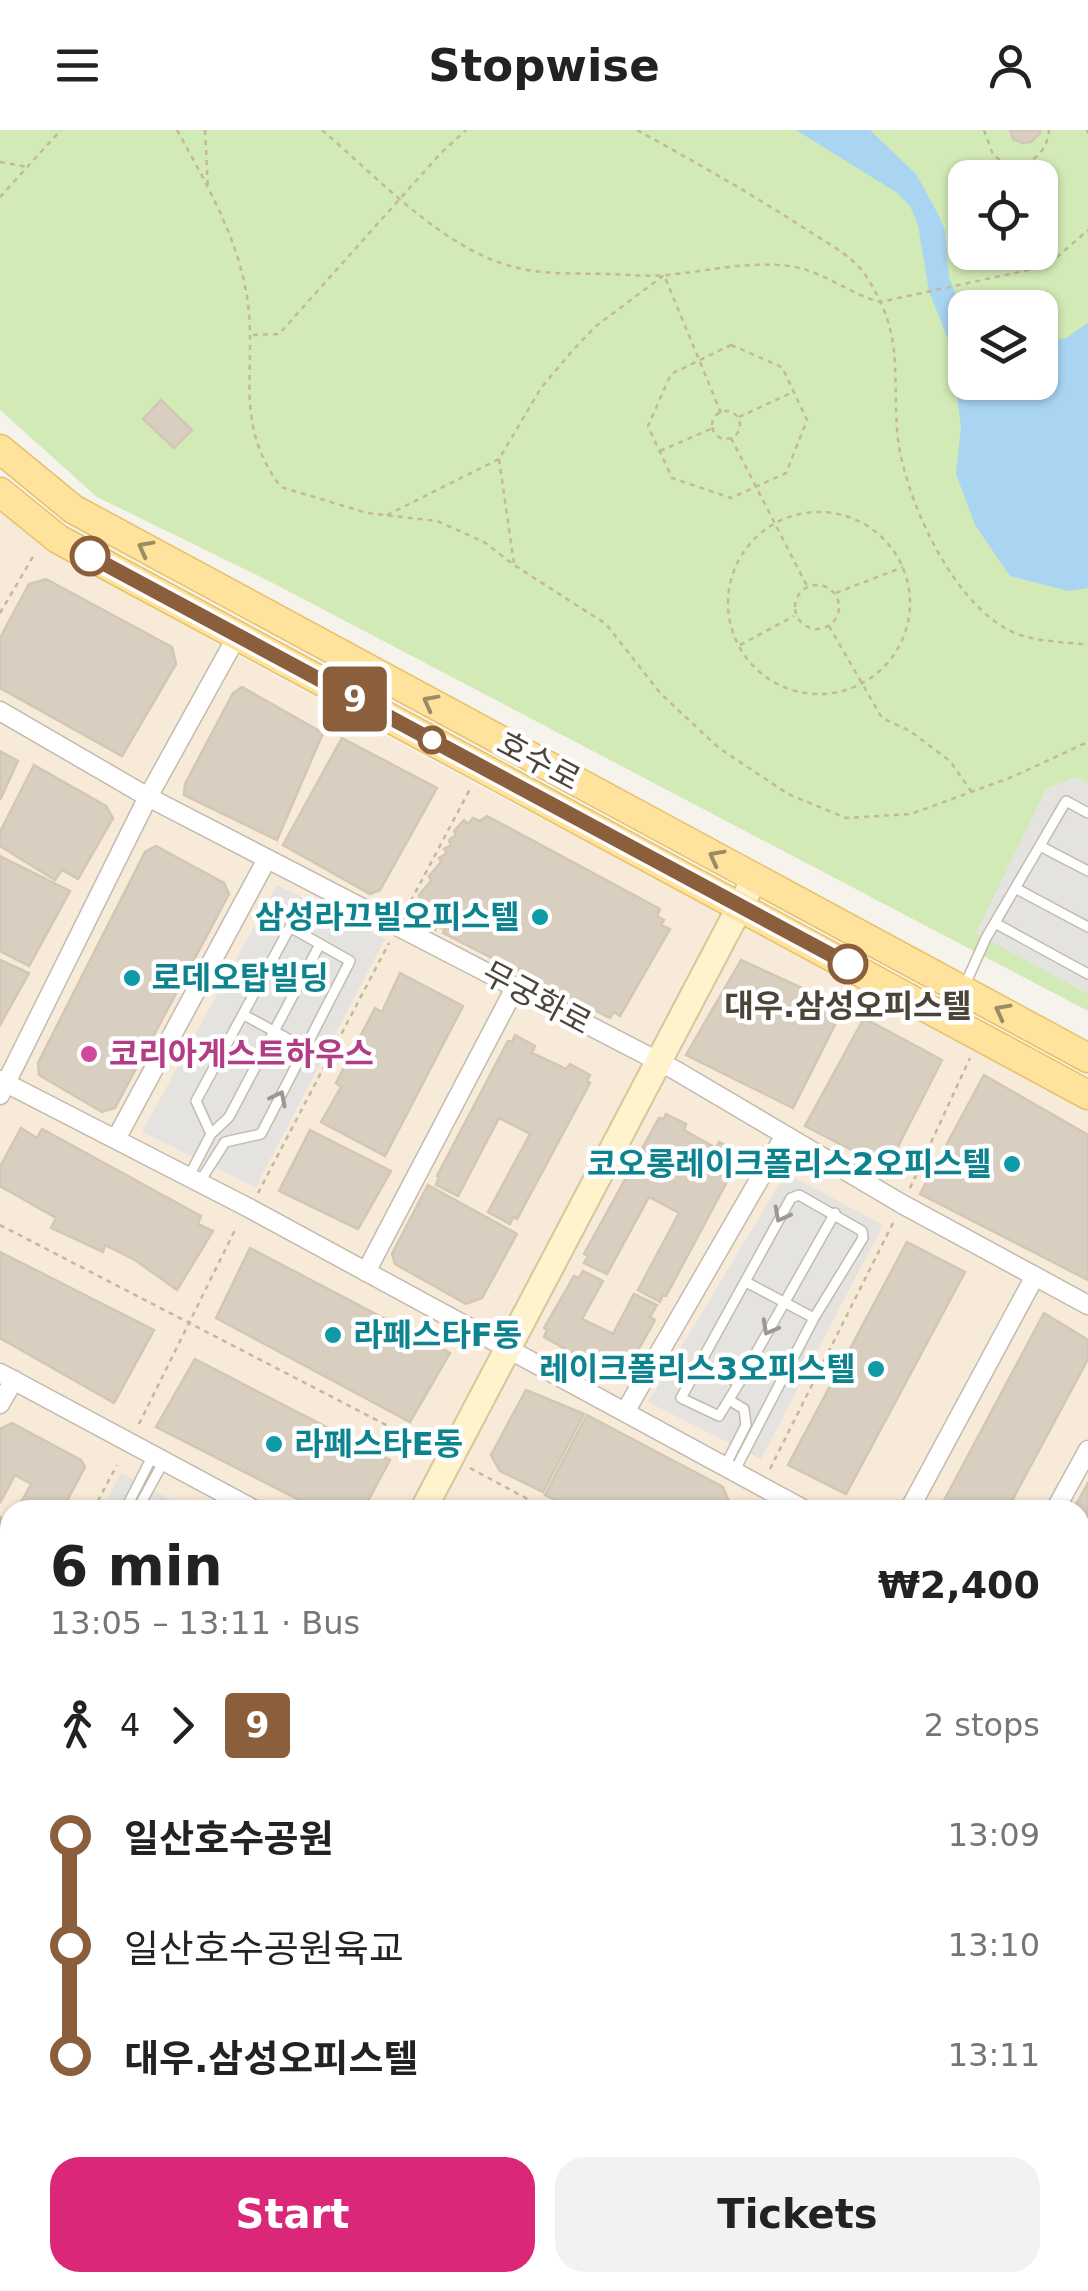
<!DOCTYPE html>
<meta charset="utf-8">
<style>
:root{--surface:#fff;--page:#f2f2f2;--text:#222;--muted:#767676;--accent:#db2777}
body{margin:0;font-family:"DejaVu Sans","Noto Sans KR",sans-serif;background:var(--page);color:var(--text);height:100vh;display:flex;flex-direction:column;font-size:38px;white-space:nowrap}
*{box-sizing:border-box;margin:0}
p{font-size:32px;color:var(--muted)}
.icon{flex:none;width:55px;height:55px;fill:none;stroke:currentColor;stroke-width:2;stroke-linecap:round;stroke-linejoin:round}
.map{position:relative;flex:1;overflow:hidden}
.details{position:absolute;left:0px;top:1370px;width:1090px;height:792px;display:flex;flex-direction:column;background:var(--surface);border-radius:30px 30px 0 0;box-shadow:0 2px 8px #0004}
.details>*{flex:none}
.badge{padding:0 20px;border-radius:8px;font-size:35px;line-height:65px}
.tools{position:absolute;left:948px;top:30px;display:grid;gap:20px}
.tools a{display:grid;place-items:center;width:110px;height:110px;border-radius:20px;background:var(--surface);box-shadow:0 2px 8px #0004;font-size:50px}
.map>.badge{position:absolute;translate:-50% -50%;box-shadow:0 0 0 5px #fff}
.legs{display:flex;align-items:center;gap:15px;height:110px;padding:0 50px;font-size:32px}
.legs p{margin-inline-start:auto}
.headline{display:flex;align-items:center;justify-content:space-between;height:170px;padding:0 50px}
h1{font-size:55px;font-weight:700;line-height:75px}
.button{display:flex;gap:20px;margin-top:auto;padding:20px 50px}
.button a{flex:1;height:115px;border-radius:30px;background:var(--accent);color:#fff;font-size:40px;font-weight:700;line-height:115px;text-align:center}
.button a+a{background:var(--page);color:var(--text)}
ul{padding:0 50px;list-style:none}
li{display:flex;align-items:center;gap:35px;height:110px;font-size:38px}
li i{display:grid;place-items:center;width:15px;height:100%;margin:0 12px;background:currentColor}
li i::after{content:'';width:25px;height:25px;margin:-12px;border:8px solid;border-radius:50%;background:var(--surface)}
li p{margin-inline-start:auto}
li:first-child i{background:linear-gradient(#0000 50%,currentColor 0)}
li:last-child i{background:linear-gradient(currentColor 50%,#0000 0)}
header{display:flex;justify-content:space-between;align-items:center;height:130px;padding:0 50px;background:var(--surface);font-size:45px;font-weight:700}
.map>svg:first-child{display:block}
</style>
<header><svg class="icon" aria-label="menu" viewBox="0 0 24 24"><path d="M4 6h16M4 12h16M4 18h16"/></svg>Stopwise<svg class="icon" aria-label="person" viewBox="0 0 24 24"><circle cx="12" cy="8" r="4"/><path d="M4 21q1-7 8-7t8 7"/></svg></header>
<div class="map">
<svg width="1088" height="2161" viewBox="0 0 1088 2161">
<rect width="100%" height="100%" fill="#f6f3ec"/>
<path fill="#f7ead8" d="M0,381L41,414L229,521L473,653L733,788L1088,981V1767L1080,1781V1380H10V1792L0,1786Z
M662,2153H884L880,2161H678Z"/>
<path fill="#d2eab5" fill-rule="evenodd" d="M0,0H1088V881L269,451L97,367L0,280ZM965,48H1040V122H965ZM965,178H1040V252H965Z"/>
<path fill="#e5e3e0" d="M1075,647L1088,653V864L976,803L1046,659Z
M277,755L385,809L256,1057L142,1002Z
M786,1043L883,1095L761,1329L648,1272Z
M121,1343L190,1380H101Z
M112,2153H228L223,2161H129Z"/>
<path fill="#a9d4f2" d="M796,0H870L916,44L939,86L945,101L949,147L965,187V252H1040V214L1066,208L1088,193V458L1068,461L1010,446L975,395L956,344L961,298L951,217L929,161L918,95L910,76L896,62Z"/>
<path fill="#d8cfc1" stroke="#d3c7b4" stroke-width="2.5" d="M1010,0H1040V3L1031,12L1022,13L1013,9Z
M161,270L192,300L174,318L143,289Z
M46,449L172,517L176,534L122,626L0,558V508L29,454Z
M242,557L323,603L277,710L184,665L185,654L233,563Z
M342,608L437,658L380,760L370,764L283,715Z
M0,621L18,631L0,670Z
M34,635L106,676L113,688L78,749L62,740L55,750L0,716V702Z
M487,686L660,779L657,786L664,790L661,795L670,799L620,886L614,882L610,888L443,803L445,799L437,797L435,800L419,789L425,781L414,776L420,770L419,765L431,751L429,746L441,732L439,728L447,723L444,719L451,715L449,710L456,705L454,701L464,690L468,694L473,688L480,691Z
M156,716L224,753L229,764L115,978L102,982L39,945L38,933L145,722Z
M0,726L70,761L29,836L0,821Z
M0,830L29,843L0,895Z
M741,830L844,877L793,978L686,925Z
M400,843L463,876L385,1026L321,992L341,957L336,953L375,878L382,882Z
M864,888L942,930L887,1038L805,996Z
M515,905L535,916L532,923L566,939L570,934L590,945L587,951L590,953L517,1089L513,1087L510,1094L488,1082L530,1004L499,988L458,1066L436,1055L439,1047L437,1046L508,911L512,912Z
M984,945L1088,1005V1150L920,1064Z
M666,984L686,994L684,1000L716,1018L719,1012L738,1022L733,1031L737,1033L666,1166L663,1165L660,1172L638,1160L679,1083L649,1067L607,1144L584,1133L588,1126L584,1124L659,988L664,989Z
M21,998L37,1008L42,999L201,1086L198,1094L213,1101L177,1160L135,1130L105,1115L103,1122L51,1098L56,1088L0,1056V1037Z
M310,1000L391,1041L358,1099L279,1061Z
M428,1055L517,1104L482,1168L466,1174L395,1134L392,1124Z
M907,1112L965,1142L846,1364L788,1335Z
M250,1118L450,1223L410,1292L216,1188Z
M0,1122L154,1200L114,1273L0,1208Z
M583,1141L603,1151L582,1189L613,1204L634,1164L657,1175L650,1187L655,1190L626,1242L623,1240L618,1248L564,1223L565,1219L544,1207L547,1200L544,1198L574,1146L579,1148Z
M1044,1183L1088,1210V1229L1007,1380H939Z
M195,1229L390,1330L363,1380H319L156,1297Z
M526,1260L584,1284L543,1362L500,1341L491,1325Z
M587,1285L723,1357L729,1372L725,1380H576L545,1365Z
M12,1293L81,1330L85,1337L62,1380H17L31,1354L15,1345L0,1373V1299Z
M1088,1353V1500L1080,1496V1380H1073Z
M0,1387L10,1393V1476L0,1471Z
M1088,1555V1635L1080,1631V1570Z
M0,1633L10,1638V1730L0,1749Z
M0,1918L10,1923V2026L0,2046Z
M248,2152H339L356,2161H244Z
M742,2152H831L826,2161H748L740,2157Z"/>
<g fill="none" stroke-linecap="round" stroke-linejoin="round">
<defs>
<path id="lane" d="M1040,716L1088,741
M1015,758L1088,797
M995,793L1088,844
M964,857L986,808L1066,671L1088,683
M244,885L305,918
M211,1004L229,987L320,814
M189,1046L211,1004L196,971L290,797L350,831L261,1004L225,1012L199,1053
M746,1152L814,1188
M701,1233L739,1253L719,1286L681,1268L791,1068L799,1065L862,1101L863,1108L814,1188L734,1342
M739,1253L835,1083
M725,1336L746,1295L744,1279L729,1270
M125,1380L153,1325
M137,1380L164,1331
M0,1846L10,1851
M149,2152L165,2161
M400,2152L417,2161
M209,2161L214,2152"/>
<path id="street" d="M0,581L148,667L675,940L902,1074L1088,1175
M0,950L249,1078L805,1380
M0,965L148,667L237,506
M116,1009L267,729
M366,1142L516,856
M0,1243L255,1380
M0,1274L14,1250
M625,1282L785,1005
M909,1380L1035,1146
M1055,1380L1088,1320
M1080,1529L1088,1533
M0,1591L10,1596"/>
<path id="secondary" d="M423,1380L755,748
M1080,1849L1088,1834
M1080,1905L1088,1889
M1080,2101L1088,2106
M23,2152L38,2161
M912,2161L917,2152
M946,2161L951,2152"/>
<path id="primary" d="M0,319L73,379L1088,928
M0,362L58,409L1088,965
M0,1824L10,1829
M0,1876L10,1881
M543,2152L561,2161
M606,2152L622,2161"/>
</defs>
<use href="#lane" stroke="#c2bbae" stroke-width="12"/>
<use href="#street" stroke="#c2bbae" stroke-width="21"/>
<use href="#secondary" stroke="#d6c79b" stroke-width="29"/>
<use href="#primary" stroke="#e6c16a" stroke-width="31"/>
<path stroke="#c4b79f" stroke-width="2.5" stroke-dasharray="5 5" stroke-linecap="butt" d="M177,0C204,49 234,101 245,156C261,232 229,289 281,357L367,383L437,391L484,412L514,435L606,494L661,564L719,618L788,664L846,688L911,684L1012,647L1088,612
M205,0L208,58
M322,0C377,47 443,119 514,137C543,145 575,143 606,144C626,144 647,147 667,145C708,141 747,131 789,136C822,140 849,164 880,172L1047,136
M637,0C695,32 752,64 807,100C827,113 853,126 866,146C903,203 893,237 897,299C901,363 955,483 1020,505C1041,512 1067,512 1088,515
M984,0L993,25C1017,45 1047,30 1049,0
M1087,0L1088,3
M0,32L28,37
M1024,34L1026,48
M0,67L61,0
M1040,110L1047,136L1088,100
M253,205L279,204L440,24L466,0
M731,215L782,237L807,290L786,343L731,368L672,348L648,296L671,244Z
M712 295a14 14 0 1 1 28 0a14 14 0 1 1-28 0Z
M739,287L791,263
M731,308L808,458
M660,321L713,298
M499,329L514,434
M728 473a91 91 0 1 1 182 0a91 91 0 1 1-182 0Z
M387,385L499,329L541,258L573,220L596,196L664,145L721,283
M795 477a22 22 0 1 1 44 0a22 22 0 1 1-44 0Z
M836,463L903,437
M0,483L34,425
M829,496L882,588L910,601L950,631L971,661
M740,515L794,486
M406,780L470,659
M910,1058L970,928
M258,1063L389,813
M0,1095L419,1312
M139,1294L235,1100
M470,1338L548,1380
M770,1339L894,1091
M93,1380L117,1335
M0,1551L10,1533
M1080,1666L1088,1671
M1080,2041L1088,2026
M505,2161L506,2160
M1013,2161L1018,2152"/>
<use href="#lane" stroke="#fff" stroke-width="9"/>
<use href="#street" stroke="#fff" stroke-width="18"/>
<use href="#secondary" stroke="#fff3cd" stroke-width="25"/>
<use href="#primary" stroke="#ffe39c" stroke-width="28"/>
</g>
<defs><path id="oneway-chevron" d="M-2-3.5L2.5 0L-2 3.5" fill="none" stroke-width="1.6" stroke-linecap="round" stroke-linejoin="round" transform="scale(2.5)"/></defs>
<g stroke="#9c8c66">
<use href="#oneway-chevron" transform="translate(145 418) rotate(-152)"/>
<use href="#oneway-chevron" transform="translate(430 572) rotate(-152)"/>
<use href="#oneway-chevron" transform="translate(716 727) rotate(-152)"/>
<use href="#oneway-chevron" transform="translate(1002 881) rotate(-152)"/>
</g>
<g stroke="#9c9892">
<use href="#oneway-chevron" transform="translate(279 968) rotate(-63)"/>
<use href="#oneway-chevron" transform="translate(781 1085) rotate(118)"/>
<use href="#oneway-chevron" transform="translate(769 1198) rotate(119)"/>
</g>
<g fill="none" stroke-linecap="round" stroke-linejoin="round">
<defs>
<path id="line-1" d="M90,426L848,834"/>
</defs>
<use href="#line-1" stroke="#fff" stroke-width="22"/>
<use href="#line-1" stroke="#8b5e3c" stroke-width="15"/>
</g>
<g fill="#fff" stroke="#8b5e3c" stroke-width="5">
<circle cx="90" cy="426" r="18"/>
<circle cx="432" cy="610" r="12"/>
<circle cx="848" cy="834" r="18"/>
</g>
<g fill="#0f9aa8" stroke="#fff" stroke-width="4">
<circle cx="540" cy="787" r="10"/>
<circle cx="132" cy="848" r="10"/>
<circle cx="1012" cy="1034" r="10"/>
<circle cx="333" cy="1205" r="10"/>
<circle cx="876" cy="1239" r="10"/>
<circle cx="274" cy="1314" r="10"/>
</g>
<circle fill="#d1479c" stroke="#fff" stroke-width="4" cx="89" cy="924" r="10"/>
<g text-anchor="middle" stroke-width="9" stroke-linejoin="round" paint-order="stroke">
<g font-size="32" fill="#4b4439" stroke="#fff">
<text transform="translate(539 631) rotate(28)" y="11">호수로</text>
<text transform="translate(537 868) rotate(28)" y="11">무궁화로</text>
</g>
<g font-size="32" font-weight="bold" fill="#0d838f" stroke="#fff" text-anchor="end">
<text x="520" y="798">삼성라끄빌오피스텔</text>
<text x="152" y="859" text-anchor="start">로데오탑빌딩</text>
<text x="992" y="1045">코오롱레이크폴리스2오피스텔</text>
<text x="353" y="1216" text-anchor="start">라페스타F동</text>
<text x="856" y="1250">레이크폴리스3오피스텔</text>
<text x="294" y="1325" text-anchor="start">라페스타E동</text>
</g>
<g font-size="32" font-weight="bold" fill="#4b4439" stroke="#fff">
<text x="848" y="887">대우.삼성오피스텔</text>
</g>
<g font-size="32" font-weight="bold" fill="#b23c85" stroke="#fff" text-anchor="start">
<text x="109" y="935">코리아게스트하우스</text>
</g>
</g>
</svg>
<div class="tools">
<a><svg class="icon" aria-label="locate" viewBox="0 0 24 24"><circle cx="12" cy="12" r="6"/><path d="M12 2v4M12 18v4M2 12h4M18 12h4"/></svg></a>
<a><svg class="icon" aria-label="layers" viewBox="0 0 24 24"><path d="M12 4l9 5-9 5-9-5zM3 14l9 5 9-5"/></svg></a>
</div>
<b class="badge" style="left:355px;top:569px;background:#8b5e3c;color:#fff">9</b>
<section class="details">
<div class="headline"><div><h1>6 min</h1><p>13:05 – 13:11 · Bus</p></div><b>₩2,400</b></div>
<div class="legs"><svg class="icon" aria-label="walk" viewBox="0 0 24 24"><circle cx="13" cy="4" r="2"/><path d="M13 8l-2 6 4 7M11 14l-3 7M7 12l3-4h3l4 4"/></svg>4<svg class="icon" aria-label="forward" viewBox="0 0 24 24"><path d="M9 5l7 7-7 7"/></svg><b class="badge" style="background:#8b5e3c;color:#fff">9</b><p>2 stops</p></div>
<ul>
<li><i style="color:#8b5e3c"></i><b>일산호수공원</b><p>13:09</p></li>
<li><i style="color:#8b5e3c"></i><span>일산호수공원육교</span><p>13:10</p></li>
<li><i style="color:#8b5e3c"></i><b>대우.삼성오피스텔</b><p>13:11</p></li>
</ul>
<div class="button"><a>Start</a><a>Tickets</a></div>
</section>
</div>
